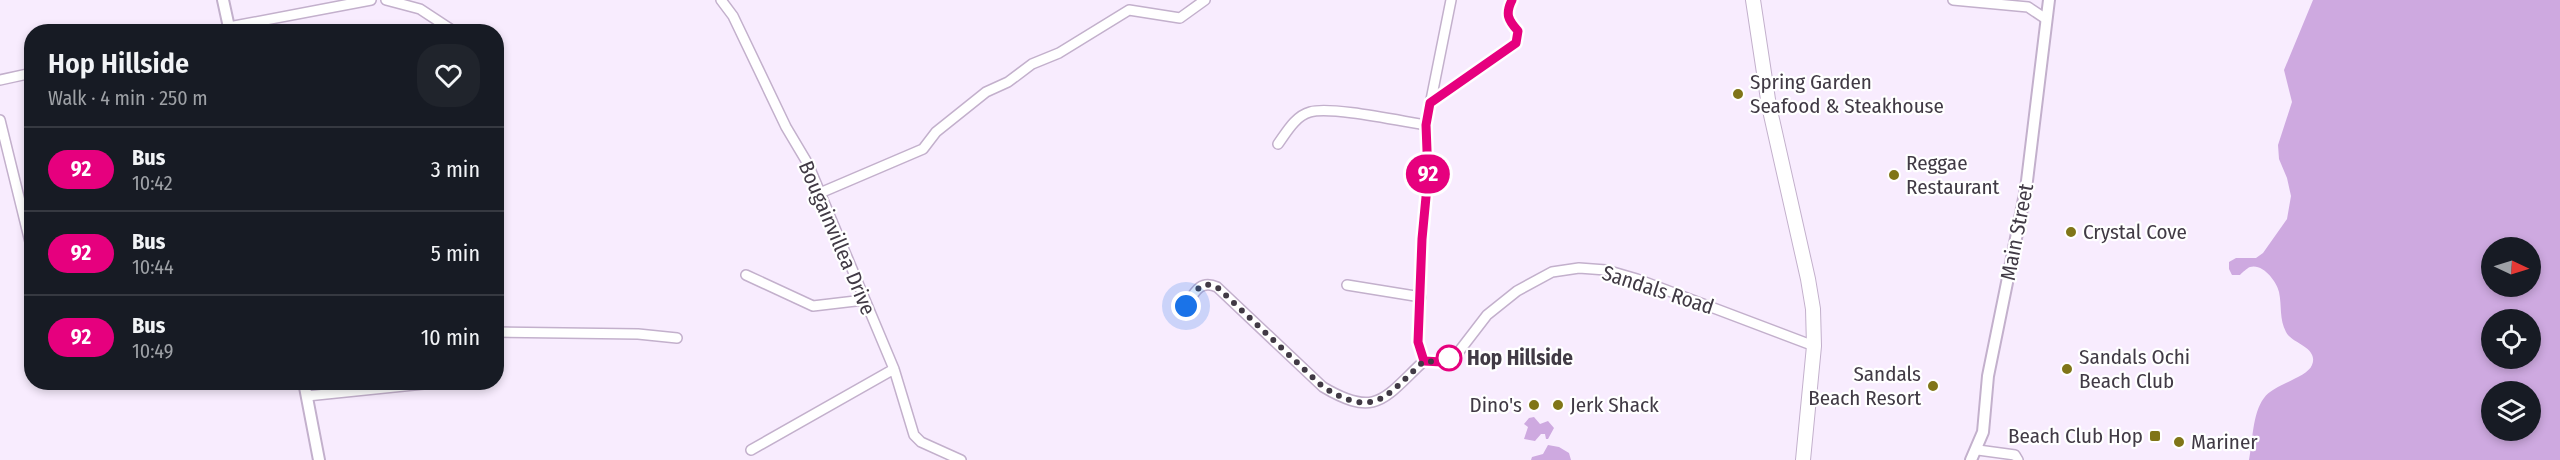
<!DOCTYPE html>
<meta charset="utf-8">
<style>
:root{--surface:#171b24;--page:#20242c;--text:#f1f3f6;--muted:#9ea1a6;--line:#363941}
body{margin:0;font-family:"Fira Sans Condensed",sans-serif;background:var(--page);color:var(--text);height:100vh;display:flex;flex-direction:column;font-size:22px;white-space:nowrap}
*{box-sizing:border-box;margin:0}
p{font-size:20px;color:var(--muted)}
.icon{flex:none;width:33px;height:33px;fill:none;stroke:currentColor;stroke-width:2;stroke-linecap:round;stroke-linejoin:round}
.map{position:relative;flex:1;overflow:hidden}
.drawer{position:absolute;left:24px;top:24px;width:480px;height:366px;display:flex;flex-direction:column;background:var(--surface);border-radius:24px;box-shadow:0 3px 9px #0003}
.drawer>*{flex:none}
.badge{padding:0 12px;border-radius:20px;font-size:21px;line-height:39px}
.needle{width:39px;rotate:94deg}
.buttons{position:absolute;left:2481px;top:237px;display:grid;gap:12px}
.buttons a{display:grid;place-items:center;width:60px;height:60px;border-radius:50%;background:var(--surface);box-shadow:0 3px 9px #0003;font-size:30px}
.you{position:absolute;width:30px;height:30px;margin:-15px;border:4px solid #fff;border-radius:50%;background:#1a73e8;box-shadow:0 0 0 9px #1a73e833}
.map>.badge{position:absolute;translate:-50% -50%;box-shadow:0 0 0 3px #fff}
.round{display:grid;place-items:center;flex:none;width:63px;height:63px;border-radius:24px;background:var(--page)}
.overview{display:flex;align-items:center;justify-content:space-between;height:102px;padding:0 24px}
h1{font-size:28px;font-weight:600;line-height:45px}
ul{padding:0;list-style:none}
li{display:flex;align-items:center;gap:18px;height:84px;padding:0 24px;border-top:2px solid var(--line)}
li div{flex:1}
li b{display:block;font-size:22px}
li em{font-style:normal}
li .badge{min-width:66px;font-weight:700;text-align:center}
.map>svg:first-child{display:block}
</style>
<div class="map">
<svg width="2560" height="460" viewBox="0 0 2560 460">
<rect width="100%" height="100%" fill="#f8ecfe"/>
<path fill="#cea9e0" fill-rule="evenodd" d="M2313,0H2560V460H2249C2253,441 2252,414 2264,398C2274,384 2307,378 2312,365C2319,347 2292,344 2286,332C2279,319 2282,306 2279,292C2277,282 2263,263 2250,267C2247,268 2242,273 2240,275H2232L2229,269V262L2236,258H2256L2263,253L2287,219L2291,196L2287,178L2279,159L2278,145L2292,102L2284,70ZM2492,248H2530V286H2492ZM2492,320H2530V358H2492ZM2492,392H2530V430H2492Z
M1534,417L1540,424L1548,421L1554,428L1548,439H1546L1545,434H1541L1535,441L1524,439L1528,427L1524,424L1529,418Z
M1548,445L1559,447L1569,453L1571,460H1531L1532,457L1543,454Z"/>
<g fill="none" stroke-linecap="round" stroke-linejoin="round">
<defs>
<path id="minor" d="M386,0L420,9L455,32
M721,0L733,16L786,127L808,164L894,369L914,435L921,442L961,460
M1451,0L1426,125L1428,176L1422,239L1418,342L1424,361L1442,362L1457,354L1487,315L1517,291L1552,272L1579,268L1606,270L1637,279L1814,346
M1953,0L2028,7L2046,19
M224,32L229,27L371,0
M496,66L498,68
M0,80L32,73
M1430,103L1516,43L1518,31C1508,20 1505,14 1512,0
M0,120L32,250
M1278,144C1286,133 1295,116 1310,112C1331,106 1400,121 1426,125
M820,193L923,149L936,132L986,92L1008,82L1032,64L1059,53L1129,10L1180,18L1205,0
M746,275L813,306L864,300
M1347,285L1421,297
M1186,306C1194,293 1200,279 1217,287L1323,387C1377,419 1384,398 1424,361
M496,332L638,334L677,338
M307,396L443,382
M751,450L894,369
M1978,450L2015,455L2018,460"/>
<path id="tertiary" d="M223,0L230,32
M304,382L319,460
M1971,460L1983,432L1988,376L2026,189L2049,0"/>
<path id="primary" d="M1753,0L1769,106L1808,279L1813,309L1814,346L1803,460"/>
</defs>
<use href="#minor" stroke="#c3b0cc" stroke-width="12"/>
<use href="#tertiary" stroke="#c3b0cc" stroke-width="14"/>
<use href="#primary" stroke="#c3b0cc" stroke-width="16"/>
<use href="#minor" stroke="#fff" stroke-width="9"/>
<use href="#tertiary" stroke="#fff" stroke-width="10"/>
<use href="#primary" stroke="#fff" stroke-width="14"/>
</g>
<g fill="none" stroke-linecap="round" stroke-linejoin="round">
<defs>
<path id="line" d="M1457,354L1442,362L1424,361L1418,342L1422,239L1428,176L1426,125L1430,103L1516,43L1518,31C1508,20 1505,14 1512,0"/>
</defs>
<use href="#line" stroke="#fff" stroke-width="14"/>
<use href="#line" stroke="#e6007e" stroke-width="9"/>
<path stroke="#413a45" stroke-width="6" stroke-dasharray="0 10.8" d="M1186,306C1194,293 1200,279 1217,287L1323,387C1375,419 1385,397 1424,361L1442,362L1449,358"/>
</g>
<g fill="#807518" stroke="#fff" stroke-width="2">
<circle cx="1738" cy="94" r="6"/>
<circle cx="1894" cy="175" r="6"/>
<circle cx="2071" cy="232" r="6"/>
<circle cx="2067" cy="369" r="6"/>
<circle cx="1933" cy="386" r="6"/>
<circle cx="1534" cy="405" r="6"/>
<circle cx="1558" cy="405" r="6"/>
<rect x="2149" y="430" width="12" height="12" rx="3"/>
<circle cx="2179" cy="442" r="6"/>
</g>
<circle fill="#fff" stroke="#e6007e" stroke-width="3" cx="1449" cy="358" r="12"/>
<g text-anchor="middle" stroke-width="4.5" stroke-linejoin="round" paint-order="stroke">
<g font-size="21" fill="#413a45" stroke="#fff" text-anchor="start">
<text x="1750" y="89">Spring Garden<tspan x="1750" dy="24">Seafood &amp; Steakhouse</tspan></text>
<text x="1906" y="170">Reggae<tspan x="1906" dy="24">Restaurant</tspan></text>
<text x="2083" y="239">Crystal Cove</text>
<text x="2079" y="364">Sandals Ochi<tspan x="2079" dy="24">Beach Club</tspan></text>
<text x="1921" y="381" text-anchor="end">Sandals<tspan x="1921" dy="24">Beach Resort</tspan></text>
<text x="1522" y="412" text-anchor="end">Dino's</text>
<text x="1570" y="412">Jerk Shack</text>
<text x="2143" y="443" text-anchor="end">Beach Club Hop</text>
<text x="2191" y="449">Mariner</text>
</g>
<g font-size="21" fill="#413a45" stroke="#fff">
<text transform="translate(2017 232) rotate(-79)" y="7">Main Street</text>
<text transform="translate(837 238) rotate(67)" y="7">Bougainvillea Drive</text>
<text transform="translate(1658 290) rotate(18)" y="7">Sandals Road</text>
</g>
<g font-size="21" font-weight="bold" fill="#413a45" stroke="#fff" text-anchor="start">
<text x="1467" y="365">Hop Hillside</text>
</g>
</g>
</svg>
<div class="buttons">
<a><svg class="needle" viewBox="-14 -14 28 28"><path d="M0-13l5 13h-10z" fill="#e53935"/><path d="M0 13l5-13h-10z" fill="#9ea1a6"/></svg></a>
<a><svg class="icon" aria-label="locate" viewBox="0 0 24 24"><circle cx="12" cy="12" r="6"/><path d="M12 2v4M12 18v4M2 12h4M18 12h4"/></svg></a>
<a><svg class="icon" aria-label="layers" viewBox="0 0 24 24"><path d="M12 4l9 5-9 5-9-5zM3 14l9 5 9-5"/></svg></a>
</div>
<div class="you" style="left:1186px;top:306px"></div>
<b class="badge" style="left:1428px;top:174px;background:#e6007e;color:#fff">92</b>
<section class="drawer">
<div class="overview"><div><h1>Hop Hillside</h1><p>Walk · 4 min · 250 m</p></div><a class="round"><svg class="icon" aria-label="heart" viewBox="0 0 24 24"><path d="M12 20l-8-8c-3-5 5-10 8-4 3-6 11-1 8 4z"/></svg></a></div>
<ul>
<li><span class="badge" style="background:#e6007e;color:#fff">92</span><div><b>Bus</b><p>10:42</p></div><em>3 min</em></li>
<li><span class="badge" style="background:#e6007e;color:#fff">92</span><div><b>Bus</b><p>10:44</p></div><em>5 min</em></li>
<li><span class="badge" style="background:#e6007e;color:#fff">92</span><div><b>Bus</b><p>10:49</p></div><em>10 min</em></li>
</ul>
</section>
</div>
